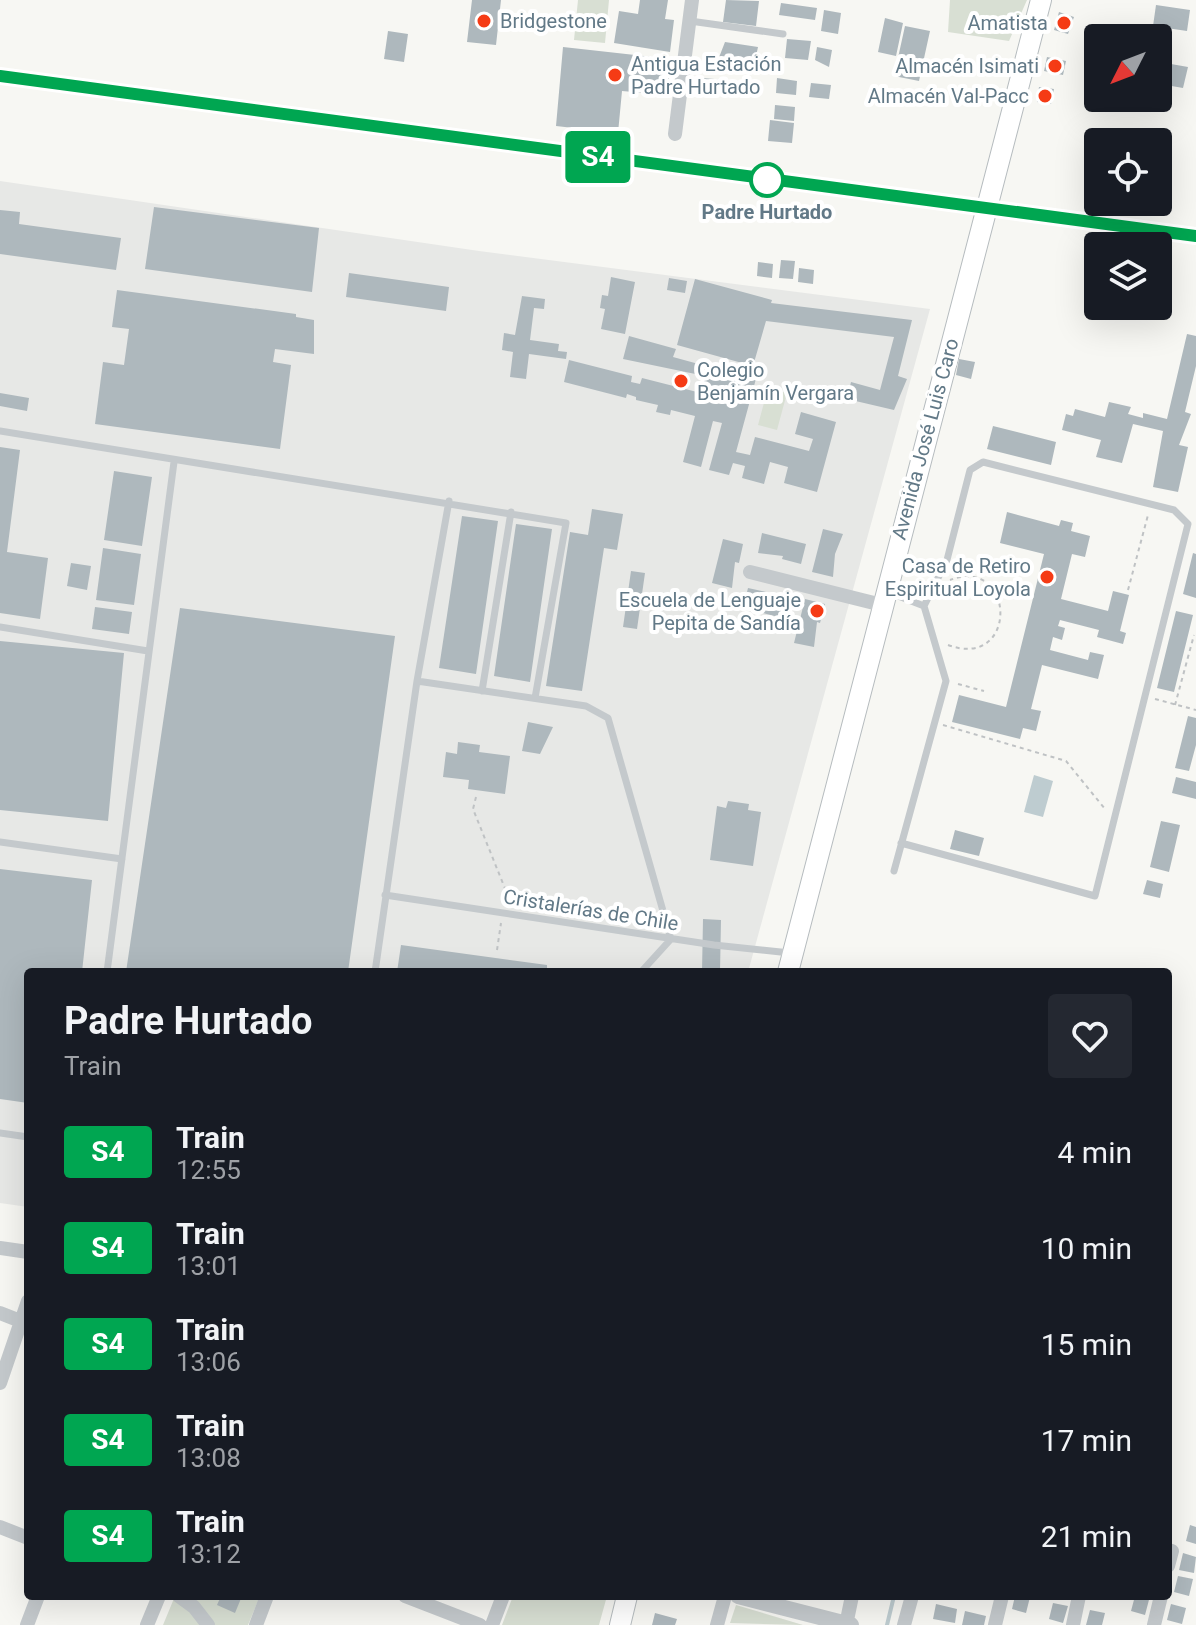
<!DOCTYPE html>
<meta charset="utf-8">
<style>
:root{--surface:#171b24;--page:#242831;--text:#f1f3f6;--muted:#9ea1a6}
body{margin:0;font-family:Roboto,sans-serif;background:var(--page);color:var(--text);height:100vh;display:flex;flex-direction:column;font-size:30px;white-space:nowrap}
*{box-sizing:border-box;margin:0}
p{font-size:26px;color:var(--muted)}
.icon{flex:none;width:44px;height:44px;fill:none;stroke:currentColor;stroke-width:2;stroke-linecap:round;stroke-linejoin:round}
.map{position:relative;flex:1;overflow:hidden}
.details{position:absolute;left:24px;top:968px;width:1148px;height:632px;display:flex;flex-direction:column;background:var(--surface);border-radius:8px;box-shadow:0 8px 32px #0002}
.details>*{flex:none}
.badge{padding:0 16px;border-radius:6px;font-size:28px;line-height:52px}
.needle{width:52px;rotate:228deg}
.tools{position:absolute;left:1084px;top:24px;display:grid;gap:16px}
.tools a{display:grid;place-items:center;width:88px;height:88px;border-radius:8px;background:var(--surface);box-shadow:0 8px 32px #0002;font-size:40px}
.map>.badge{position:absolute;translate:-50% -50%;box-shadow:0 0 0 4px #fff}
.round{display:grid;place-items:center;flex:none;width:84px;height:84px;border-radius:8px;background:var(--page)}
.head{display:flex;align-items:center;justify-content:space-between;height:136px;padding:0 40px}
h1{font-size:38px;font-weight:700;line-height:60px}
ul{padding:0;list-style:none}
li{display:flex;align-items:center;gap:24px;height:96px;padding:0 40px}
li div{flex:1}
li b{display:block;font-size:30px}
li em{font-style:normal}
li .badge{min-width:88px;font-weight:700;text-align:center}
.map>svg:first-child{display:block}
</style>
<div class="map">
<svg width="1196" height="1625" viewBox="0 0 1196 1625">
<rect width="100%" height="100%" fill="#f7f7f3"/>
<path fill="#e7e8e6" d="M0,181L479,251L930,309L748,972H28V1207L0,1203Z"/>
<path fill="#d8dfd3" d="M578,0H609L605,43L574,40Z
M950,0H1027L1009,41L948,32Z
M768,388L787,393L777,430L758,425Z
M175,1596H260L248,1625H163Z
M513,1596H607L599,1625H502Z
M736,1605L803,1625L730,1623Z"/>
<path fill="#beccd0" d="M1034,775L1053,781L1043,817L1024,812Z"/>
<g fill="none" stroke-linecap="round" stroke-linejoin="round">
<path stroke="#beccd0" stroke-width="4" d="M887,1625L894,1596"/>
</g>
<path fill="#aeb8bd" d="M472,0H501L496,45L467,42Z
M640,0H668L665,19L674,20L670,52L614,43L619,11L638,14Z
M726,0L759,1L756,26L723,22Z
M781,3L817,8L815,20L779,15Z
M1156,5L1190,10L1187,31L1153,26Z
M824,10L841,13L838,34L821,31Z
M1059,12L1074,17L1068,34L1054,30Z
M885,18L903,23L896,56L878,52Z
M905,26L930,31L919,81L894,76Z
M388,31L408,34L404,62L384,59Z
M787,39L811,41L808,60L785,58Z
M725,42L758,47L755,61L732,57V62L718,60Z
M563,47L671,59L667,95L622,91L618,133L556,126Z
M817,47L832,50L829,67L815,60Z
M1047,57L1066,61L1063,75L1044,71Z
M1171,64L1188,67L1183,88L1166,85Z
M702,78L727,80L726,96L708,94V89L701,88Z
M777,78L797,81L796,95L776,93Z
M811,83L831,85L829,99L809,97Z
M1039,87L1054,89L1051,104L1037,102Z
M775,105L795,107L794,121L774,119Z
M770,120L794,123L792,143L768,141Z
M154,207L319,228L312,292L145,269Z
M0,210L20,212L19,224L121,238L116,270L0,254Z
M781,260L795,261L793,279L779,278Z
M758,262L773,264L772,278L757,276Z
M799,268L814,270L813,284L798,282Z
M349,273L449,287L446,311L346,297Z
M611,277L635,282L625,334L601,329L605,309L600,308L602,295L608,296Z
M669,278L687,281L685,293L667,290Z
M695,279L772,300L771,303L912,320L898,376L907,379L894,410L847,399L851,382L880,390L894,337L766,321L753,366L677,345Z
M117,290L296,314V317L314,320V354L275,349L273,362L291,365L280,449L95,424L103,362L124,365L129,329L112,327Z
M522,296L545,299L544,309L534,308L530,340L559,344L558,351L567,352L566,359L529,354L526,379L510,377L513,352L502,350L504,333L515,335Z
M1187,334L1196,336V366L1185,412L1191,414L1179,445L1188,447L1178,492L1153,487L1163,431L1133,424L1122,463L1096,457L1101,440L1062,430L1066,414L1073,416L1075,409L1105,417L1109,402L1131,407L1128,414L1143,418V413L1167,419Z
M629,336L676,349L673,357L735,374L736,370L757,375L736,452L750,455L755,437L809,451L813,439L795,434L801,412L836,422L817,492L784,483L788,467L770,462L764,484L742,478L745,466L733,463L729,475L709,470L722,423L713,421L701,467L683,462L695,416L671,410L670,415L656,412L658,405L636,400V397L627,394L626,398L564,382L569,360L632,376L631,382L640,384L642,378L701,393L705,376L623,359Z
M959,359L975,362L971,379L956,375Z
M0,393L29,398L27,411L0,406Z
M993,426L1056,442L1051,465L987,449Z
M0,447L20,450L7,552L48,558L40,619L0,613Z
M114,471L152,477L142,546L104,540Z
M592,509L623,514L617,550L604,548L582,691L546,686L570,532L588,535Z
M1007,512L1059,526L1061,520L1073,523L1071,531L1090,536L1085,557L1072,554L1061,599L1108,611L1113,591L1129,595L1120,631L1126,633L1123,644L1097,637L1099,630L1060,620L1058,626L1065,628L1062,640L1053,637L1050,650L1088,660L1090,652L1104,655L1098,679L1042,665L1031,709L1041,711L1036,731L1023,728L1020,739L952,722L959,695L1006,707L1044,554L1000,543Z
M462,516L498,521L476,674L439,668Z
M516,524L552,529L530,682L494,676Z
M823,529L843,534L835,554L833,577L812,572Z
M762,533L806,544L801,564L782,559L783,556L758,553Z
M723,539L743,544L739,563L735,562L732,588L712,583Z
M103,548L141,554L134,605L96,600Z
M1193,553L1196,554V598L1183,594Z
M71,563L91,566L87,590L67,586Z
M631,571L645,573L637,629L623,627Z
M748,588L766,592V596L791,598L786,619L743,608Z
M805,599L825,604L820,623L817,622L814,647L794,643Z
M95,607L132,612L129,634L92,629Z
M180,608L395,636L348,972H126Z
M1176,611L1193,615L1174,692L1157,688Z
M0,641L124,653L108,821L0,810Z
M1188,716L1196,718V745L1189,771L1175,768Z
M528,722L553,727L540,754L522,751Z
M458,742L480,745L479,752L510,756L505,794L468,789L469,780L443,777L446,752L457,754Z
M1176,777L1196,782V799L1172,793Z
M728,801L749,804L748,810L761,812L753,866L710,860L717,806L726,808Z
M1161,821L1180,825L1169,872L1150,867Z
M955,830L984,838L979,856L950,849Z
M0,869L92,880L82,972H28V1103L0,1099Z
M1147,880L1163,884L1160,898L1143,894Z
M703,919L721,920L720,972H702Z
M401,945L547,965V972H397Z
M1190,1525L1196,1527V1544L1186,1541Z
M1183,1553L1196,1557L1194,1573L1179,1570Z
M1178,1576L1193,1579L1189,1596L1174,1592Z
M221,1596H242L235,1613L217,1605Z
M1015,1596L1030,1597L1026,1613L1012,1609Z
M1135,1596H1150L1145,1615L1131,1611Z
M1053,1603L1068,1606L1063,1623L1049,1619Z
M936,1604L957,1609L955,1623L933,1619Z
M1171,1604L1186,1608L1182,1624L1167,1620Z
M1090,1610L1105,1613L1102,1625H1086Z
M965,1611L986,1616L984,1625H962Z
M655,1613L677,1619L675,1625H652Z"/>
<g fill="none" stroke-linecap="round" stroke-linejoin="round">
<defs>
<path id="primary" d="M788,972L1041,0
M620,1625L627,1596"/>
</defs>
<use href="#primary" stroke="#b6bcbf" stroke-width="22"/>
<path stroke="#bfc2c4" stroke-width="2" stroke-dasharray="4 4" stroke-linecap="butt" d="M1128,590L1148,515
M948,645C1019,671 1016,555 950,580
M958,684L984,691
M1155,699L1196,710
M1175,705L1194,635
M943,725L1066,761L1105,809
M476,797L473,809L506,891L505,901
M497,950L501,923"/>
<path stroke="#c4c9cc" stroke-width="7" d="M690,21L783,34
M0,431L566,523L535,698
M888,592L924,606
M0,627L148,651
M417,681L586,706L608,718L671,939L641,972
M482,691L511,512
M0,842L122,859
M894,871L946,681L924,606L947,560L970,470L983,462L1174,510L1188,524L1095,896L901,843
M385,895L714,945L790,953
M107,972L174,462
M375,972L417,681L449,501
M0,1133L28,1137"/>
<path stroke="#c4c9cc" stroke-width="14" d="M675,134L692,0
M750,572L882,605
M0,1248L28,1252
M0,1313L28,1324
M0,1383L28,1301
M0,1527L28,1538
M1168,1550L1172,1551L1168,1566
M179,1596L194,1607L208,1625
M405,1596L480,1625
M27,1625L38,1596
M147,1625L159,1596
M256,1625L267,1596
M492,1625L503,1596
M717,1625L725,1596
M846,1625L852,1596
M904,1625L912,1596
M995,1625L1002,1596
M1073,1625L1079,1596
M1154,1625L1161,1596"/>
<path stroke="#c4c9cc" stroke-width="16" d="M738,1596L851,1625"/>
<use href="#primary" stroke="#fff" stroke-width="20"/>
<path stroke="#a3acb1" stroke-width="4" stroke-dasharray="12 6" stroke-linecap="butt" d="M0,76L1196,236"/>
</g>
<g fill="none" stroke-linecap="round" stroke-linejoin="round">
<defs>
<path id="line" d="M0,76L1196,236"/>
</defs>
<use href="#line" stroke="#fff" stroke-width="18"/>
<use href="#line" stroke="#00a651" stroke-width="12"/>
</g>
<g fill="#f53b15" stroke="#fff" stroke-width="3">
<circle cx="484" cy="21" r="8"/>
<circle cx="1064" cy="23" r="8"/>
<circle cx="1055" cy="66" r="8"/>
<circle cx="615" cy="75" r="8"/>
<circle cx="1045" cy="96" r="8"/>
<circle cx="681" cy="381" r="8"/>
<circle cx="1047" cy="577" r="8"/>
<circle cx="817" cy="611" r="8"/>
</g>
<circle fill="#fff" stroke="#00a651" stroke-width="4" cx="767" cy="180" r="16"/>
<g text-anchor="middle" stroke-width="8" stroke-linejoin="round" paint-order="stroke">
<g font-size="20" fill="#627987" stroke="#fff" text-anchor="end">
<text x="500" y="28" text-anchor="start">Bridgestone</text>
<text x="1048" y="30">Amatista</text>
<text x="631" y="71" text-anchor="start">Antigua Estación<tspan x="631" dy="23">Padre Hurtado</tspan></text>
<text x="1039" y="73">Almacén Isimati</text>
<text x="1029" y="103">Almacén Val-Pacc</text>
<text x="697" y="377" text-anchor="start">Colegio<tspan x="697" dy="23">Benjamín Vergara</tspan></text>
<text x="1031" y="573">Casa de Retiro<tspan x="1031" dy="23">Espiritual Loyola</tspan></text>
<text x="801" y="607">Escuela de Lenguaje<tspan x="801" dy="23">Pepita de Sandía</tspan></text>
</g>
<g font-size="20" font-weight="bold" fill="#627987" stroke="#fff">
<text x="767" y="219">Padre Hurtado</text>
</g>
<g font-size="20" fill="#627987" stroke="#fff">
<text transform="translate(925 439) rotate(-75)" y="7">Avenida José Luis Caro</text>
<text transform="translate(591 910) rotate(9)" y="7">Cristalerías de Chile</text>
</g>
</g>
</svg>
<div class="tools">
<a><svg class="needle" viewBox="-14 -14 28 28"><path d="M0-13l5 13h-10z" fill="#e53935"/><path d="M0 13l5-13h-10z" fill="#9ea1a6"/></svg></a>
<a><svg class="icon" aria-label="locate" viewBox="0 0 24 24"><circle cx="12" cy="12" r="6"/><path d="M12 2v4M12 18v4M2 12h4M18 12h4"/></svg></a>
<a><svg class="icon" aria-label="layers" viewBox="0 0 24 24"><path d="M12 4l9 5-9 5-9-5zM3 14l9 5 9-5"/></svg></a>
</div>
<b class="badge" style="left:598px;top:157px;background:#00a651;color:#fff">S4</b>
<section class="details">
<div class="head"><div><h1>Padre Hurtado</h1><p>Train</p></div><a class="round"><svg class="icon" aria-label="heart" viewBox="0 0 24 24"><path d="M12 20l-8-8c-3-5 5-10 8-4 3-6 11-1 8 4z"/></svg></a></div>
<ul>
<li><span class="badge" style="background:#00a651;color:#fff">S4</span><div><b>Train</b><p>12:55</p></div><em>4 min</em></li>
<li><span class="badge" style="background:#00a651;color:#fff">S4</span><div><b>Train</b><p>13:01</p></div><em>10 min</em></li>
<li><span class="badge" style="background:#00a651;color:#fff">S4</span><div><b>Train</b><p>13:06</p></div><em>15 min</em></li>
<li><span class="badge" style="background:#00a651;color:#fff">S4</span><div><b>Train</b><p>13:08</p></div><em>17 min</em></li>
<li><span class="badge" style="background:#00a651;color:#fff">S4</span><div><b>Train</b><p>13:12</p></div><em>21 min</em></li>
</ul>
</section>
</div>
